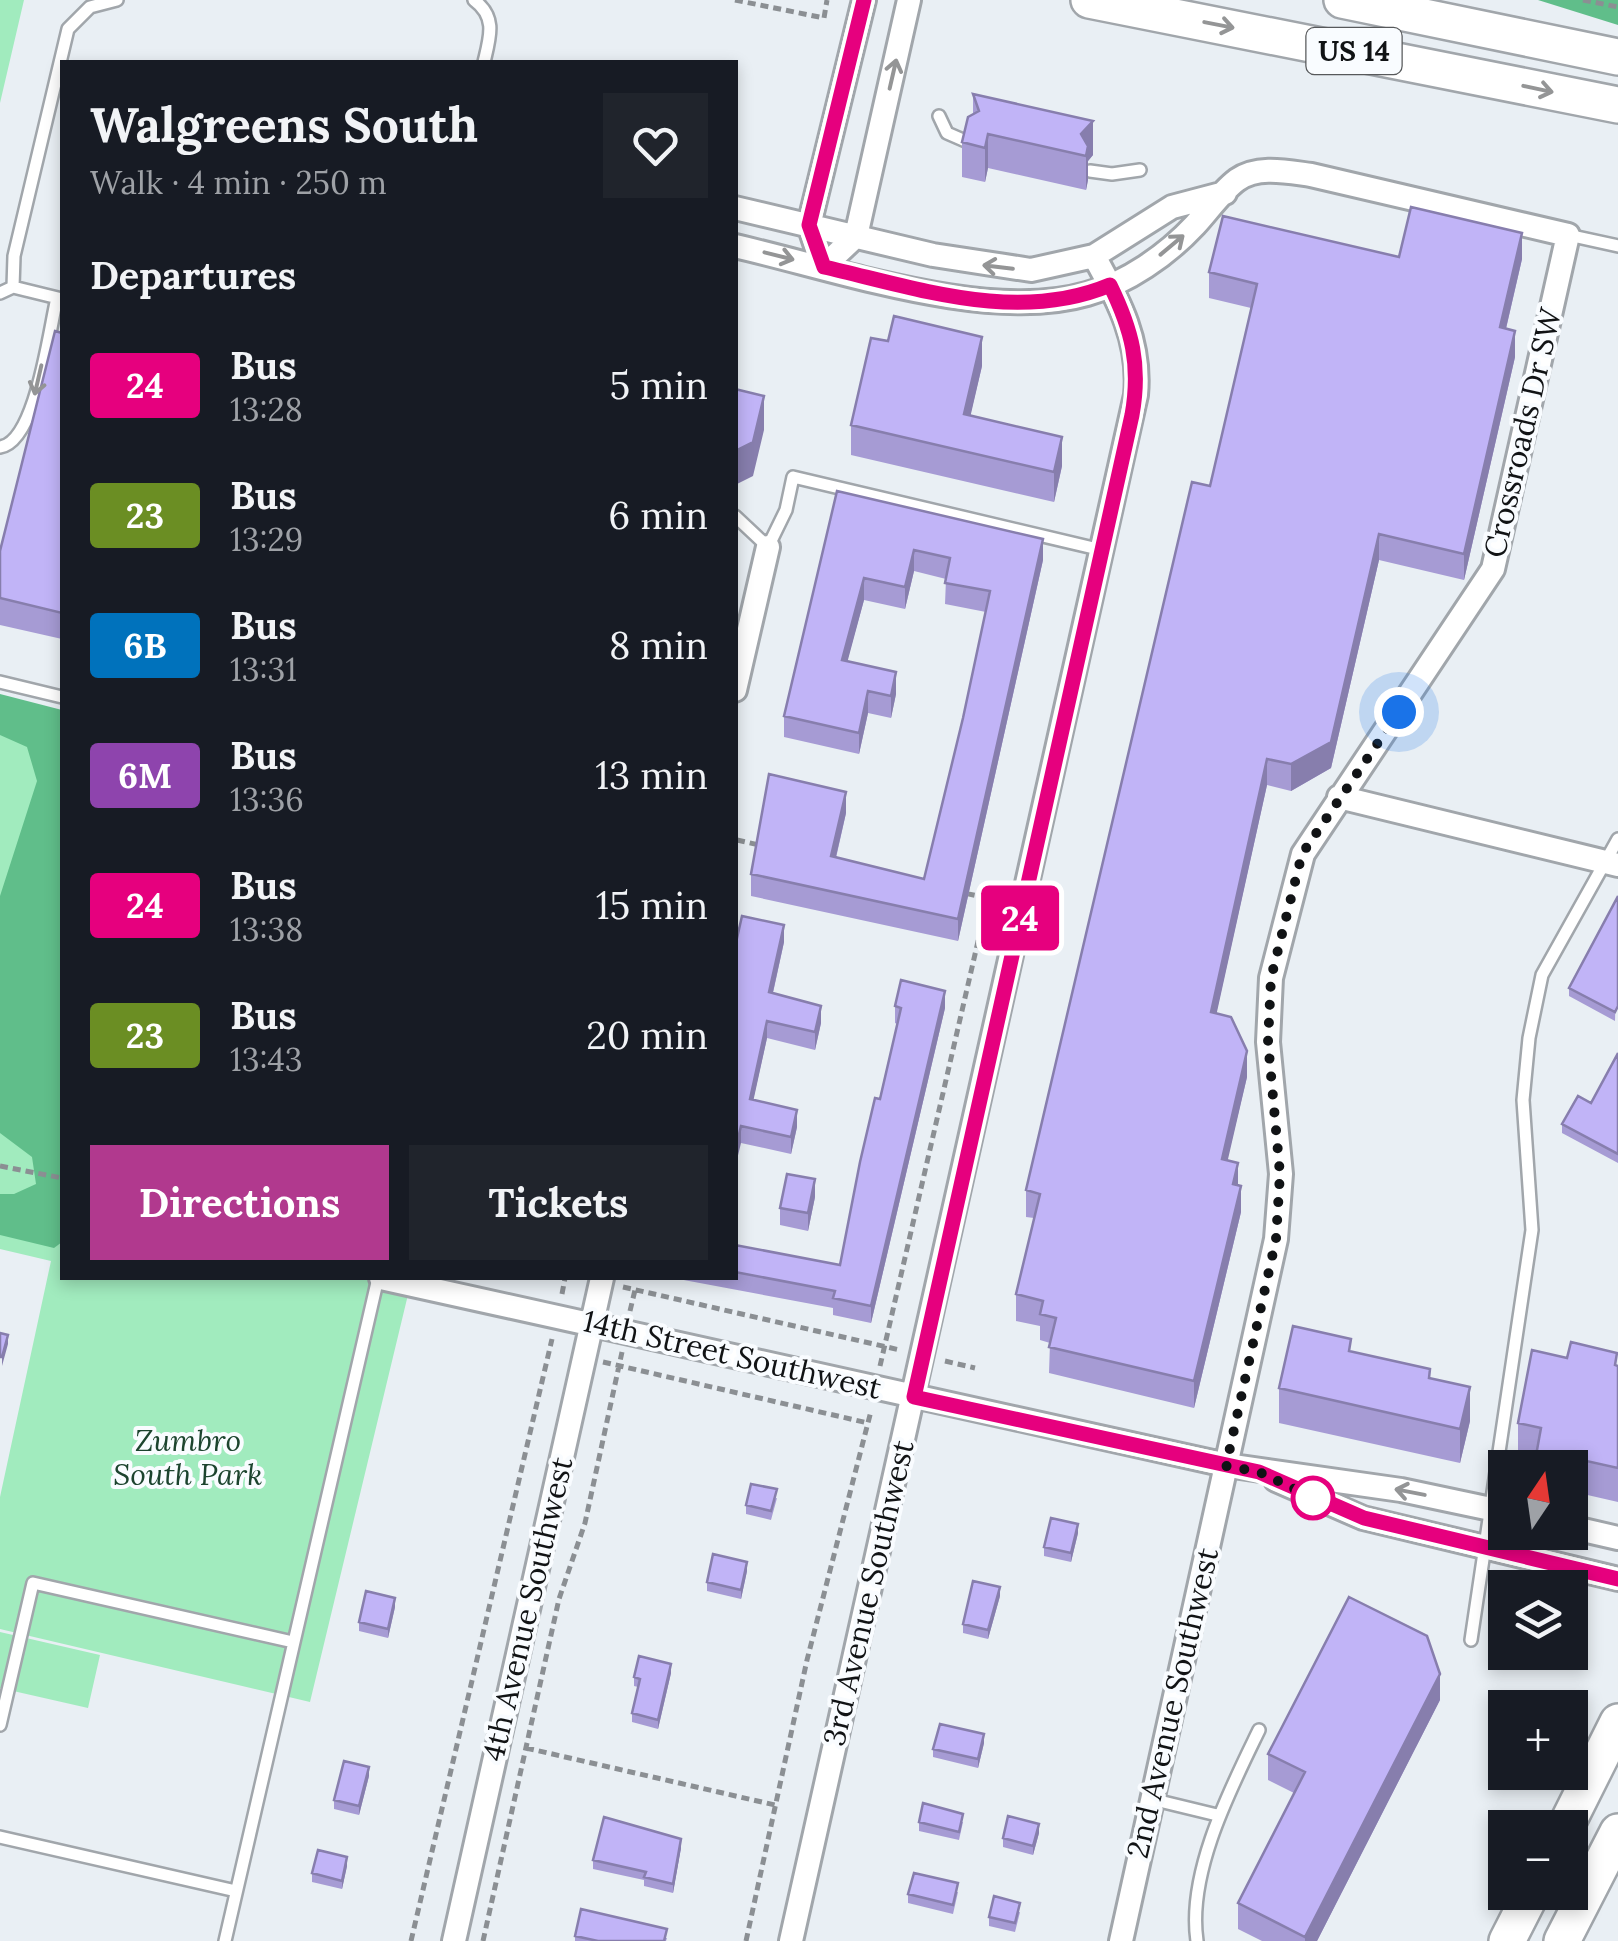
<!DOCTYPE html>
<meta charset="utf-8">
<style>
:root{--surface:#171b24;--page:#20242c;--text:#f1f3f6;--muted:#9ea1a6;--accent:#b1398e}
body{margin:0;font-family:Lora,serif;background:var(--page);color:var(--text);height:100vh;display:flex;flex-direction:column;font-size:38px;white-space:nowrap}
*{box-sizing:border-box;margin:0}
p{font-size:32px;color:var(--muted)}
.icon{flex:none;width:55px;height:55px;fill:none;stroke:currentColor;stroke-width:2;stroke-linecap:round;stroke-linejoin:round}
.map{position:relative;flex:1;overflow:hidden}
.panel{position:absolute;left:60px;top:60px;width:678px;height:1220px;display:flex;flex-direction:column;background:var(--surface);border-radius:0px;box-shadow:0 5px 15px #0003}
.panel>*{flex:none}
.badge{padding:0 20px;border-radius:8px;font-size:35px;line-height:65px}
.needle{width:65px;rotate:13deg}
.controls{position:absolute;left:1488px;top:1450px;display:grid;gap:20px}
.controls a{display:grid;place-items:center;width:100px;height:100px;border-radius:0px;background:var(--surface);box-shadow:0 5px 15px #0003;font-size:50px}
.you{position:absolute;width:50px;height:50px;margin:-25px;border:8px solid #fff;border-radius:50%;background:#1a73e8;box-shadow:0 0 0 15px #1a73e833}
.map>.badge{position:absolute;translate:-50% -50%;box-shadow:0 0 0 5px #fff}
h2{padding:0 30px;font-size:38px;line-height:90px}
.round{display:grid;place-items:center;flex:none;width:105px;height:105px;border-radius:0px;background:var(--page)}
.overview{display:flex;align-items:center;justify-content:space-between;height:170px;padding:0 30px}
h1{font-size:48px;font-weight:800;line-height:75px}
.action{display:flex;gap:20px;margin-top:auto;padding:20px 30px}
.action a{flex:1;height:115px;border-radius:0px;background:var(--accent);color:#fff;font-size:40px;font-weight:800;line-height:115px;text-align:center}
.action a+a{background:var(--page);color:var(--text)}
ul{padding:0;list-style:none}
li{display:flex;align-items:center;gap:30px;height:130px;padding:0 30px}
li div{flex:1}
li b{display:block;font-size:38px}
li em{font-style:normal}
li .badge{min-width:110px;font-weight:700;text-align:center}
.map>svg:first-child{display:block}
</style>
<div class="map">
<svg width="1618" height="1941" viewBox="0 0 1618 1941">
<rect width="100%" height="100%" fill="#e9eff4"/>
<path fill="#a1ebbe" d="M0,0H24L0,103Z
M0,701L62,717V1278H412L310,1702L0,1629V1497L51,1261L0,1249Z
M0,1632L100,1655L88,1708L0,1688Z"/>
<path fill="#60be8a" d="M1538,0H1618V25Z
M0,694L62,710V1242L54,1248L0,1235V1194H14L36,1184L32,1157L0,1133V896L37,781L27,747L0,735Z"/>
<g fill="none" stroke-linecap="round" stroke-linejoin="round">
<defs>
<path id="lane" d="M474,0C497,17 490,37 484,62
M939,116L947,133L970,143
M1090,171L1112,174L1140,170
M1568,235L1618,246
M13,287L14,256L68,29L90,7L117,0
M0,293L13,287L62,299
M0,447C36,442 49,331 57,298
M735,516L768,547L786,510L793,477L1102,550
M0,682L62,697
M1471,1640L1532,1230L1523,1100L1529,1038L1542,975L1618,839
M0,1725L33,1583L293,1642
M1151,1799L1217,1815
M0,1837L236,1891
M225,1941L378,1278
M1197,1941C1187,1873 1230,1790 1259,1730"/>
<path id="street" d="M735,208L933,255L1031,270L1094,256L1172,207L1225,193
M735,246C836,269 988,323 1087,294C1127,283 1167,255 1195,225C1208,211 1221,192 1237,180C1258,165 1288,172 1311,175L1568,235L1493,569L1303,854L1271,978L1268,1042L1281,1174L1276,1239L1121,1941
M823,267L856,236L909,0
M823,267L809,225L864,0
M735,690L768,547
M1339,797L1618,865
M381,1278L1226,1465L1401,1490L1505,1512
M1276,1480L1363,1518L1618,1579
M1570,1527L1618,1538
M454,1941L602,1278
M791,1941L1136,395C1141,342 1119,301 1094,256"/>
<path id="primary" d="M1089,0L1618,105
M1342,0L1618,57
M1565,1828L1618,1722
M1507,1941L1532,1892
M1562,1941L1618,1832"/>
</defs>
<use href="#lane" stroke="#a1a6ab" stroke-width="16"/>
<use href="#street" stroke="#a1a6ab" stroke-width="28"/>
<use href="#primary" stroke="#a1a6ab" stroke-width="40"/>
<path stroke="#8b8f93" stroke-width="5" stroke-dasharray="8 5" stroke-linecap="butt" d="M735,0L824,18L827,0
M1583,0L1618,7
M737,840L759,845
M0,1166L62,1178
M623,1287L900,1350
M562,1294L565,1278
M630,1311L635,1290
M945,1361L975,1368
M603,1362L868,1423
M880,1366L988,898L964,893
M526,1748L775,1805
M411,1941L552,1339
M483,1941L559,1599L585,1523L622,1352
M746,1941L807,1660L871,1411"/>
<use href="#lane" stroke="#fff" stroke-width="11"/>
<use href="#street" stroke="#fff" stroke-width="22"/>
<use href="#primary" stroke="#fff" stroke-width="35"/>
</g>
<path fill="#a69bd4" d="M973,94L1093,155L1088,161V180L1086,190L988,168L985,182L962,177V142L973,115Z
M1399,257L1522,259L1506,329L1515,357L1464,580L1379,560L1331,768L1291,791L1267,785L1216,1014L1247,1077L1227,1160L1238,1186L1241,1212L1194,1408L1049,1373L1050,1343L1040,1340V1326L1016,1321V1294L1034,1218L1026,1217V1190L1210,486L1251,308L1209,298V272Z
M62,333V639L0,625V551Z
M982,366L970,416L1062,466L1054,502L851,455V425Z
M837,491L1043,560L958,941L751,896V874L846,813L836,858L924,879L963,718L986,612L945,604L946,579L914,571L905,609L864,600L847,661L896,694L891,718L868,713L859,754L784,737V716Z
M1618,896L1615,1021L1569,996V988Z
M784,942L773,993L821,1023L815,1050L767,1038L753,1100L797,1127L791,1154L741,1143L735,947Z
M895,1006L945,1008L871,1323L833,1315V1308L673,1278H735V1245L840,1265L897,1024L895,1023Z
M1618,1053V1163L1562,1133V1124L1591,1103Z
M815,1197L808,1231L780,1225V1208Z
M1351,1351L1430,1378L1470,1421L1460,1463L1279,1423V1388Z
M1567,1358L1618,1366V1502L1570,1491V1468H1537V1462L1518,1458V1423Z
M777,1498L771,1520L746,1514V1505Z
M1078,1533L1071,1562L1044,1556V1547Z
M747,1571L741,1599L707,1591V1582Z
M1000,1596L988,1639L963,1633V1624Z
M395,1607L388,1638L359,1631V1622Z
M671,1673L658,1729L632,1722V1713L638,1687L634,1686V1677Z
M1440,1700L1317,1941H1262L1238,1929V1903L1294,1793L1268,1780V1754Z
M984,1743L978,1768L933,1757V1749Z
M369,1776L359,1815L334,1809V1800Z
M919,1822H963L959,1840L919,1831Z
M1039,1833L1033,1855L1003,1847V1838Z
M681,1848L673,1893L644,1886V1880L593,1869V1860Z
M347,1866L342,1889L312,1882V1873Z
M958,1892L953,1914L908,1903V1894Z
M1020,1912L1015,1932L989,1926V1917Z
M575,1936L667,1938L666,1941H575Z"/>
<path fill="#877ead" d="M1093,121V155L1088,161V180L1086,190V156L1081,134Z
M988,134V168L985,182V148Z
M1522,233V259L1500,354V327Z
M1515,331V357L1464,580V554Z
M982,337V366L964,444V414Z
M764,396V430L753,476L735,485V451Z
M1062,437V466L1054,502V472Z
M1379,534V560L1331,768L1291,791V764Z
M1043,539V560L958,941V919Z
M914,550V571L905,609V587Z
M864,578V600L842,682V660Z
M896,672V694L891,718V696Z
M868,691V713L859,754V733Z
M1267,759V785L1211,1039V1012Z
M846,792V813L831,878V856Z
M784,925V942L769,1010V992Z
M945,991V1008L871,1323V1306Z
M821,1006V1023L815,1050V1032Z
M767,1021V1038L750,1116V1099Z
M1247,1051V1077L1222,1185V1159Z
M797,1110V1127L791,1154V1137Z
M741,1126V1143L735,1168V1151Z
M1238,1163V1189L1233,1184Z
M815,1179V1197L808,1231V1213Z
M1241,1186V1212L1194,1408V1381Z
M8,1335V1344L2,1366V1357Z
M1470,1387V1421L1460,1463V1429Z
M1078,1524V1533L1071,1562V1553Z
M747,1562V1571L741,1599V1590Z
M1000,1587V1596L988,1639V1630Z
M395,1598V1607L388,1638V1629Z
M671,1664V1673L658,1729V1720Z
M1440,1674V1700L1317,1941H1305V1937Z
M984,1734V1743L978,1768V1759Z
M369,1767V1776L359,1815V1806Z
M1039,1824V1833L1033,1855V1846Z
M681,1839V1848L673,1893V1884Z
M347,1857V1866L342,1889V1881Z"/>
<path fill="#c1b4f7" stroke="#877ead" stroke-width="2.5" d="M973,94L1093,121L1081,134L1088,146L1086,156L988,134L985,148L962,142L968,117L979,111Z
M1411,207L1522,233L1500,327L1515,331L1464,554L1379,534L1331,742L1291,764L1267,759L1211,1012L1231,1017L1247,1051L1222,1159L1238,1163L1233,1184L1241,1186L1194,1381L1049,1347L1056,1318L1040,1314L1043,1301L1016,1294L1040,1194L1026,1190L1192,482L1210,486L1257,284L1209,272L1223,216L1399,257Z
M894,316L982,337L964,414L1062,437L1054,472L851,425L871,338L888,341Z
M55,331L62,333V613L0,598V551Z
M735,389L764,396L753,442L735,451Z
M837,491L1043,539L958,919L751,874L769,774L846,792L831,856L924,879L963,718L990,591L945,583L950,558L914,550L905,587L864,578L842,660L896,672L891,696L868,691L859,733L784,716Z
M1618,896V1006L1615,1012L1569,988Z
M742,916L784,925L769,992L821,1006L815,1032L767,1021L750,1099L797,1110L791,1137L741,1126L735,1151V947Z
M901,980L945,991L871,1306L833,1298L835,1291L735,1272V1245L840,1265L860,1162L875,1098L880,1099L901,1008L895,1006Z
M1618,1053V1154L1562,1124L1578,1096L1591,1103Z
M787,1174L815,1179L808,1213L780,1208Z
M1293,1326L1351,1339L1349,1351L1430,1369L1429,1378L1470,1387L1460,1429L1279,1388Z
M0,1333L8,1335L2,1357H0Z
M1571,1342L1617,1353L1615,1365L1618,1366V1468L1537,1450L1541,1428L1518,1423L1532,1350L1567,1358Z
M751,1484L777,1489L771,1511L746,1505Z
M1051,1518L1078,1524L1071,1553L1044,1547Z
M713,1554L747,1562L741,1590L707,1582Z
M973,1581L1000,1587L988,1630L963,1624Z
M366,1591L395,1598L388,1629L359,1622Z
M1349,1597L1427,1636L1440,1674L1305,1937L1238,1903L1305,1772L1268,1754Z
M639,1656L671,1664L658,1720L632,1713L640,1679L634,1677Z
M940,1724L984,1734L978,1759L933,1749Z
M344,1761L369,1767L359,1806L334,1800Z
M923,1803L963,1814L959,1832L919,1822Z
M1008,1816L1039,1824L1033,1846L1003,1838Z
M604,1817L681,1839L673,1884L644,1877L646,1872L593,1860Z
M318,1850L347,1857L342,1881L312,1873Z
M914,1873L958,1883L953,1905L908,1894Z
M994,1896L1020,1903L1015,1923L989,1917Z
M581,1909L667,1929L664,1941H598L575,1936Z"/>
<defs><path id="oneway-shaft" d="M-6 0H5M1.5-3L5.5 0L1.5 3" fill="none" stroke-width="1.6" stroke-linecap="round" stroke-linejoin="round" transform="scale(2.5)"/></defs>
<g stroke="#949596">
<use href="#oneway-shaft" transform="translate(1219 25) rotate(11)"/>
<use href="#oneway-shaft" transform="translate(893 74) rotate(-77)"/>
<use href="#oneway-shaft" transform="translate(1538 89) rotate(12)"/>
<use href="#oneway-shaft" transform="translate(1172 245) rotate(-40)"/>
<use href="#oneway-shaft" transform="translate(779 256) rotate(14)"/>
<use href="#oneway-shaft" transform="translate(998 267) rotate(-173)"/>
<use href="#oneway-shaft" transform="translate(38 380) rotate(103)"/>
<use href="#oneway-shaft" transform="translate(1410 1492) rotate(-169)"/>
</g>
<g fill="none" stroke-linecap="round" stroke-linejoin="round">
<defs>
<path id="line" d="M864,0L809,225L824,267C917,288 1017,324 1110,285C1132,330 1141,365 1132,415L914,1397L1259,1472L1364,1518L1618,1579"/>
</defs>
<use href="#line" stroke="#fff" stroke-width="22"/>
<use href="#line" stroke="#e6007e" stroke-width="15"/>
<path stroke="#111315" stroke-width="10" stroke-dasharray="0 18" d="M1313,1498L1328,1505L1259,1472L1226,1466L1276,1239L1280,1174L1268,1042L1271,978L1302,854L1399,712"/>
</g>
<circle fill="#fff" stroke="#e6007e" stroke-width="5" cx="1313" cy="1498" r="20"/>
<g text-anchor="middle" stroke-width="8" stroke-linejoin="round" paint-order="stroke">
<rect fill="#f9fcff" stroke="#57595b" stroke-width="2.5" x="1306.5" y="28" width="95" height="46" rx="8"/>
<g font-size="28" font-weight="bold" fill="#111315">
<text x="1354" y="61">US 14</text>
</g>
<g font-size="30" fill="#111315" stroke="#f9fcff">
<text transform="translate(1523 433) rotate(-77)" y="10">Crossroads Dr SW</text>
<text transform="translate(732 1355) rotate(13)" y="10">14th Street Southwest</text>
<text transform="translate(869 1593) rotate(-77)" y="10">3rd Avenue Southwest</text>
<text transform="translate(528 1609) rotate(-77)" y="10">4th Avenue Southwest</text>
<text transform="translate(1173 1703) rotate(-77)" y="10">2nd Avenue Southwest</text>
</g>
<g font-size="30" font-style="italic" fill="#1c442e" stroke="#f9fcff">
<text x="188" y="1451">Zumbro<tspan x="188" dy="34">South Park</tspan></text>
</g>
</g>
</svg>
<div class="controls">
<a><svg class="needle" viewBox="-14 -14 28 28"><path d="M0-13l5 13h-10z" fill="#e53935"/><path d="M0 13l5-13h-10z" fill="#9ea1a6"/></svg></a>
<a><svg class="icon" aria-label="layers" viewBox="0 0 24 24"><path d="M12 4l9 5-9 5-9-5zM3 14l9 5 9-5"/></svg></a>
<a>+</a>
<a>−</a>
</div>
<div class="you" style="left:1399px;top:712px"></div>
<b class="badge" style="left:1020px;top:918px;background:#e6007e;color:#fff">24</b>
<section class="panel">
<div class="overview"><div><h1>Walgreens South</h1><p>Walk · 4 min · 250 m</p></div><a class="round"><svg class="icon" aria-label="heart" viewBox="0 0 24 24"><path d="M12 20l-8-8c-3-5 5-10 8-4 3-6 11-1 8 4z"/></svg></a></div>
<h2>Departures</h2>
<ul>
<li><span class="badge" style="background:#e6007e;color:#fff">24</span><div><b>Bus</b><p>13:28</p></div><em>5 min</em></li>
<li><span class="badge" style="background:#6b8e23;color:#fff">23</span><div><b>Bus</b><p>13:29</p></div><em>6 min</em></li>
<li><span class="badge" style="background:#0072bc;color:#fff">6B</span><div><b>Bus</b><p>13:31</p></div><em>8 min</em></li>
<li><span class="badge" style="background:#8e44ad;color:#fff">6M</span><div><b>Bus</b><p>13:36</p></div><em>13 min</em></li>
<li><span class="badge" style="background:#e6007e;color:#fff">24</span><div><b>Bus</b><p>13:38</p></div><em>15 min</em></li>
<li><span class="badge" style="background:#6b8e23;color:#fff">23</span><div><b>Bus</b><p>13:43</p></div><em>20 min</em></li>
</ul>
<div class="action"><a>Directions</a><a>Tickets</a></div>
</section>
</div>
